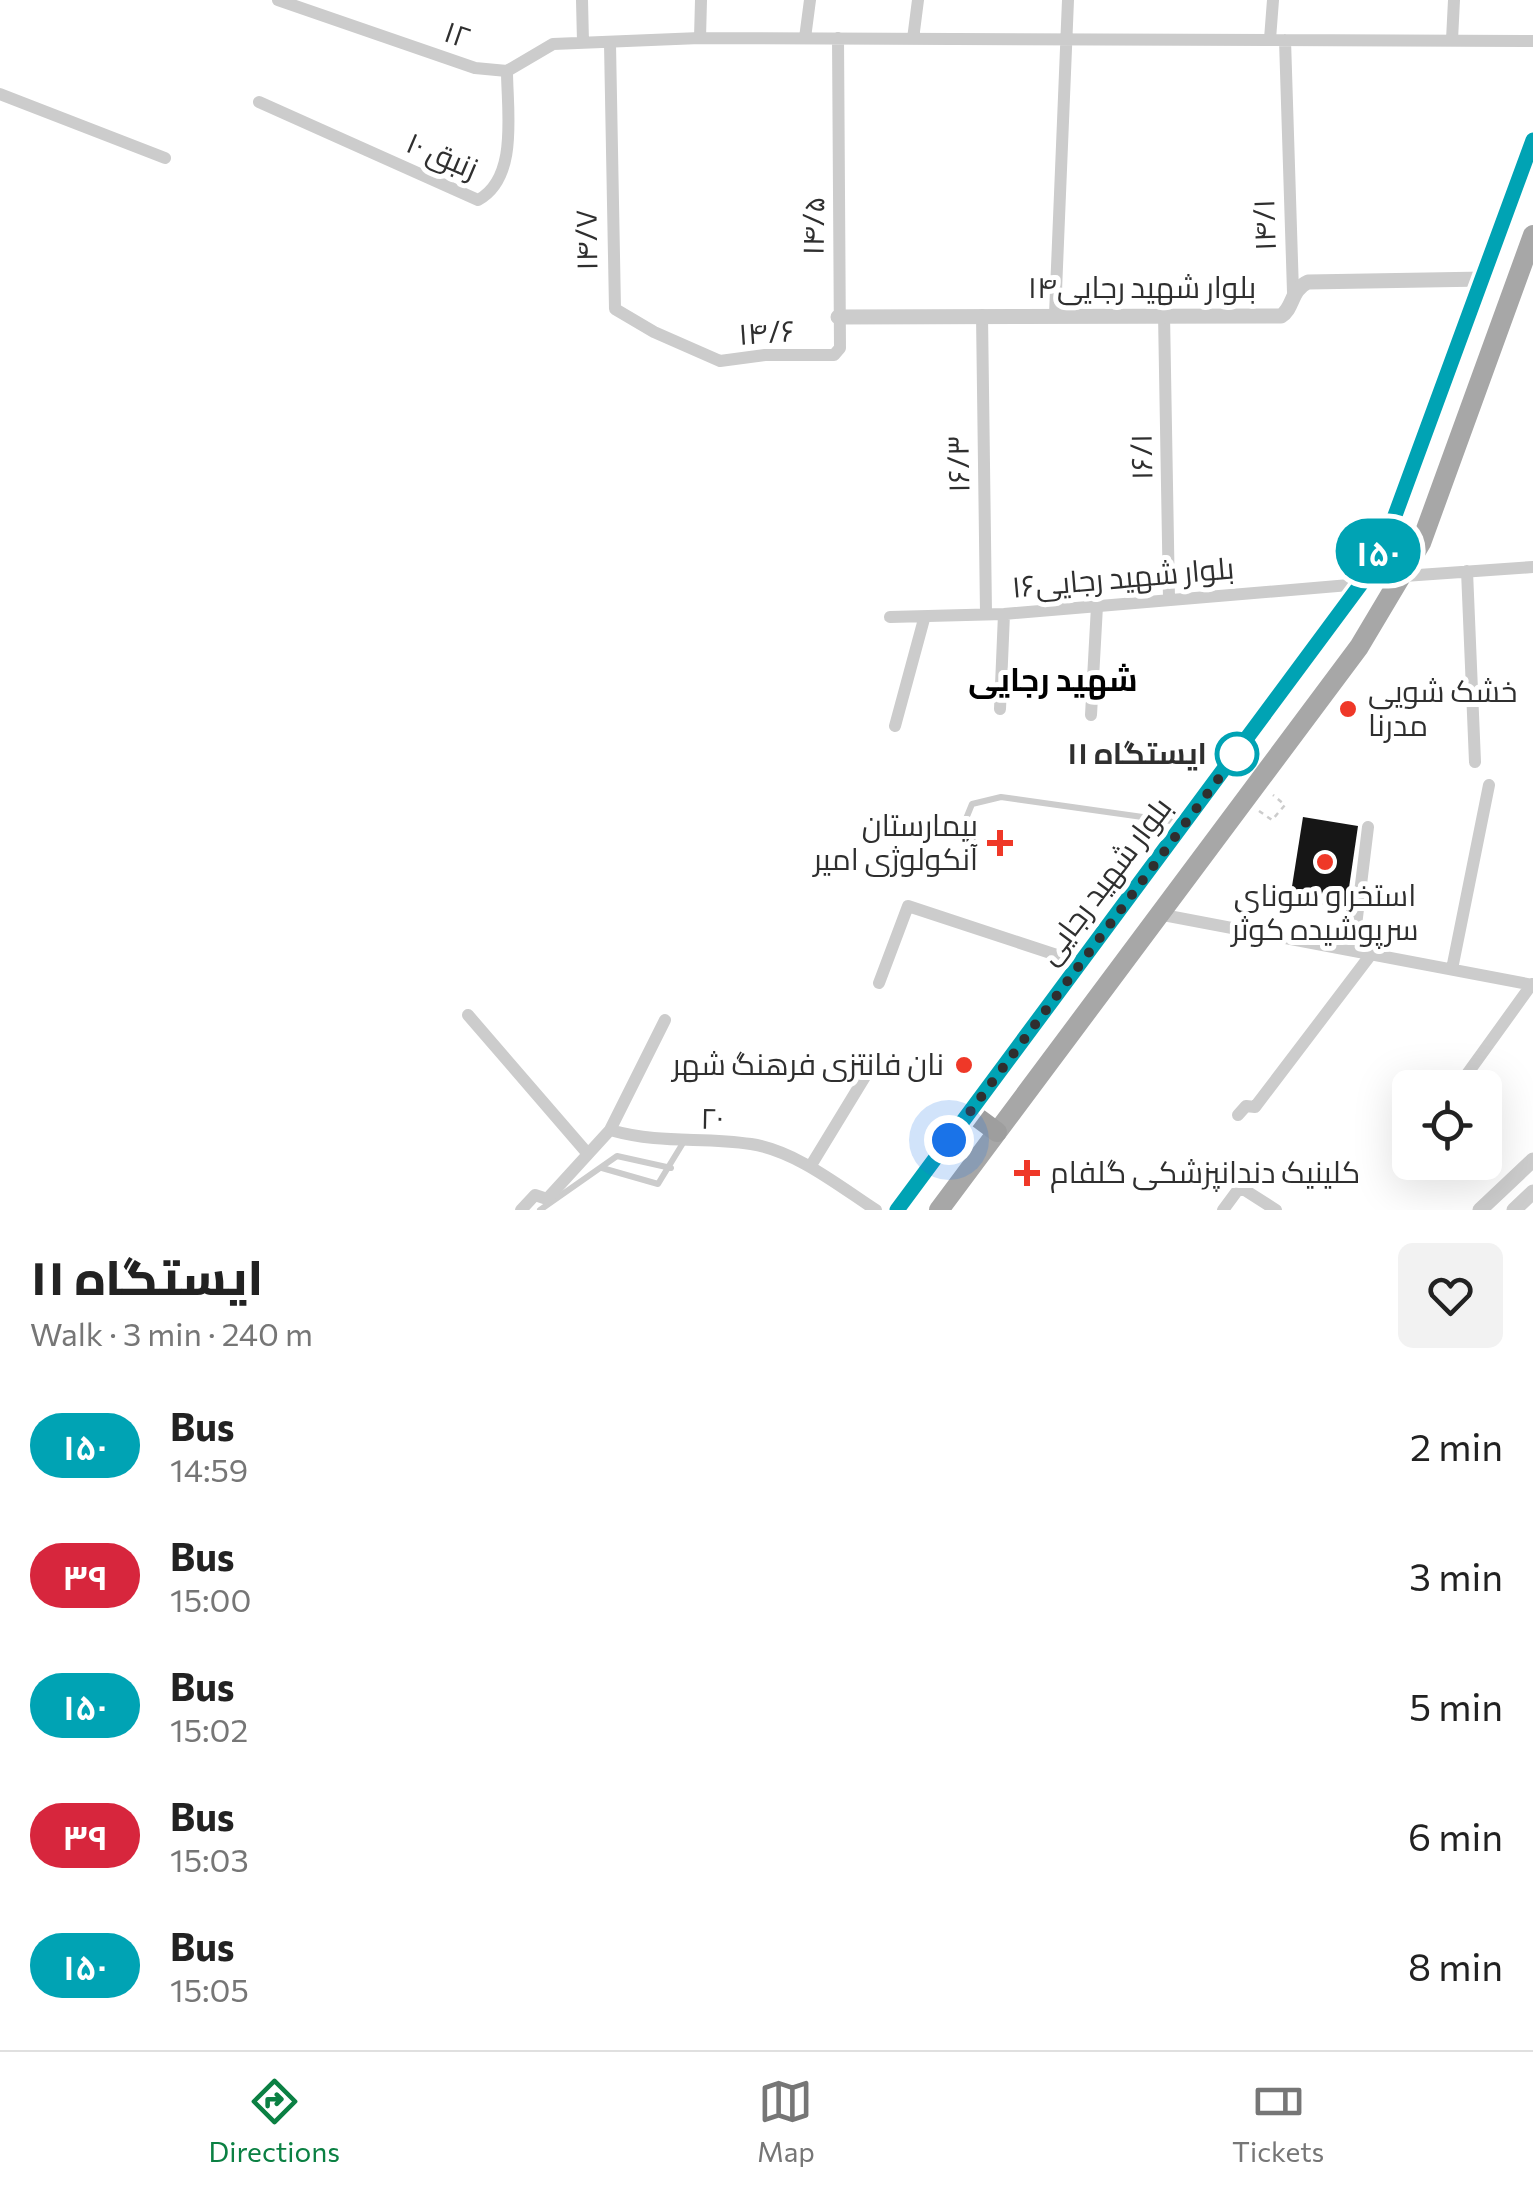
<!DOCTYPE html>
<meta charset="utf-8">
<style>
:root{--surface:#fff;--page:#f2f2f2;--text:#222;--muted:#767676;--line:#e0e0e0;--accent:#0b8043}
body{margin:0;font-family:Commissioner,Cairo,sans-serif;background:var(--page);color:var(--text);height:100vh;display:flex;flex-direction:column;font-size:38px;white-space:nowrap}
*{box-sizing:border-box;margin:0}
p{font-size:32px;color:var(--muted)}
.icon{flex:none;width:55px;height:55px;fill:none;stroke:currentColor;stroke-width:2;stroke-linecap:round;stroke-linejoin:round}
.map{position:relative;height:1210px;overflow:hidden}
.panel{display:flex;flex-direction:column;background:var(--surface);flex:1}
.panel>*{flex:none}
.badge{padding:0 20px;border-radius:32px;font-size:35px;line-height:65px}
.controls{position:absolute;left:1392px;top:1070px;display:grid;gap:20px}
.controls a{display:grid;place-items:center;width:110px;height:110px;border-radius:15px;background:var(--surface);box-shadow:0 10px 40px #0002;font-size:50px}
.you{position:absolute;width:50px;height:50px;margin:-25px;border:8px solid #fff;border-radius:50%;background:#1a73e8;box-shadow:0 0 0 15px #1a73e833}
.map>.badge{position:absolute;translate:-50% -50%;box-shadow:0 0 0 5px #fff}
.round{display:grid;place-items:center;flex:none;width:105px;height:105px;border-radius:15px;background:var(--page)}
.overview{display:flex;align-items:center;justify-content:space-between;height:170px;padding:0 30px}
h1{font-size:48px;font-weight:800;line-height:75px}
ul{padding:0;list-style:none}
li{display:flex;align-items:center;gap:30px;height:130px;padding:0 30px}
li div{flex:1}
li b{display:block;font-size:38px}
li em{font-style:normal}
li .badge{min-width:110px;font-weight:700;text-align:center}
.tabs{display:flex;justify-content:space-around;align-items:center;height:140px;border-top:2px solid var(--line);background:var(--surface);font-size:28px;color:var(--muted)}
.tabs a{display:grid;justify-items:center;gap:5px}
.tabs .selected{color:var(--accent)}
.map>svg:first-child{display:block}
</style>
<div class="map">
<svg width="1533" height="1210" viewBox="0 0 1533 1210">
<rect width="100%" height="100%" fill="#fff"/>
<path fill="#161616" d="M1303,817L1358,826L1346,908L1290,899Z"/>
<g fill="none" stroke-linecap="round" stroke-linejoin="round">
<path stroke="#ccc" stroke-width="2.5" stroke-dasharray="5 5" stroke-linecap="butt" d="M1259,811L1272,820L1285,805L1273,795"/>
<path stroke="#ccc" stroke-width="6" d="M961,831L972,804L1001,797L1178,822
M602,1168L658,1184L683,1143
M540,1210L617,1156L671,1168"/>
<path stroke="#ccc" stroke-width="12" d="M278,0L475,68L507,71
M582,0L583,42
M700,38L701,0
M805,38L810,0
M913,39L918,0
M1270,39L1273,0
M1285,40L1293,292
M1452,40L1454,0
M610,44L615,309L654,332L720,361L765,355H834L840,348L838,38
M507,71L553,44L700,38L1533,41
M0,94L165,158
M259,102L478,200C519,178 507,110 507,71
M1164,314L1169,599
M982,315L986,613
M1055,315L1068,0
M1467,571L1475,762
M1404,576L1533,567
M890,617L1004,614L1361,584
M1000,709L1004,614
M1091,715L1097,606
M895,726L924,619
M1158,914L1533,985
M1353,950L1368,827
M1452,969L1489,785
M879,983L908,906L1081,963
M468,1015L588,1154
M1457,1088L1532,984
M1238,1115L1246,1106L1255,1107L1372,953
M610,1130C664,1145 701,1136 751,1144C796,1151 839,1186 876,1210
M1403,1161L1410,1152
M810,1167L874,1062
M521,1210L535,1195L547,1199L610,1130L665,1020
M1223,1210L1240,1187L1276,1210"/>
<path stroke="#ccc" stroke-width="15" d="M838,317L1281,316C1294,308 1290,290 1308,282L1485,279
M1480,1210L1533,1160
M1514,1210L1533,1192"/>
<path stroke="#a7a7a7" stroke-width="20" d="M897,1210L1361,584L1390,529L1533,141
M939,1210L1359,647L1421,543L1533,235"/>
<path stroke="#9e9e9e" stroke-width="20" d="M970,1112L997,1132"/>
</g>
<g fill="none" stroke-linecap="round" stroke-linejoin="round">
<defs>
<path id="line" d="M897,1210L1361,584L1390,529L1533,140"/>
</defs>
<use href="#line" stroke="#fff" stroke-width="22"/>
<use href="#line" stroke="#00a3b4" stroke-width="15"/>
<path stroke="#2f2f2f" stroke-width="10" stroke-dasharray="0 18" d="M949,1140L1237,754"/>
</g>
<g fill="#ef3828" stroke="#fff" stroke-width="4">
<circle cx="1348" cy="709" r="10"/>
<path d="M995 828h10v10h10v10h-10v10h-10v-10h-10v-10h10z"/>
<circle cx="1325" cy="862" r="10"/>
<circle cx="964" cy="1065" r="10"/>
<path d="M1022 1158h10v10h10v10h-10v10h-10v-10h-10v-10h10z"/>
</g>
<circle fill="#fff" stroke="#00a3b4" stroke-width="5" cx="1237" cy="754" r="20"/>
<g text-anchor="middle" stroke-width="10" stroke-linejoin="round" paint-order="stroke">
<g font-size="30" fill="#2f2f2f" stroke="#fff">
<text transform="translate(457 35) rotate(19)" y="10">۱۲</text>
<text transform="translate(442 156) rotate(23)" y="10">زنبق ۱۰</text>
<text transform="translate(1265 225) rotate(-92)" y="10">۱۴/۱</text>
<text transform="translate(814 226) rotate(-89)" y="10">۱۴/۵</text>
<text transform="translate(587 240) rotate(-91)" y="10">۱۴/۷</text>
<text x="1142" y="298">بلوار شهید رجایی۱۴</text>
<text transform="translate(767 333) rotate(-4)" y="10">۱۴/۶</text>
<text transform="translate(1142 457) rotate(-91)" y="10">۱۶/۱</text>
<text transform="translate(959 464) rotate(-91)" y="10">۱۶/۳</text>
<text transform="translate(1123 578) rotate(-5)" y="10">بلوار شهید رجایی۱۶</text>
<text transform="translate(1105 881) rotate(-53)" y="10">بلوار شهید رجایی</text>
<text transform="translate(712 1119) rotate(1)" y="10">۲۰</text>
</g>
<g font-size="30" fill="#2f2f2f" stroke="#fff" text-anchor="start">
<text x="1368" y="702">خشک شویی<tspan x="1368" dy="34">مدرنا</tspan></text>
<text x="978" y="836" text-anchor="end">بیمارستان<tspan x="978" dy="34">آنکولوژی امیر</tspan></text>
<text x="1325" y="906" text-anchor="middle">استخر و سونای<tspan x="1325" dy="34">سرپوشیده کوثر</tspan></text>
<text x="944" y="1075" text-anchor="end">نان فانتزی فرهنگ شهر</text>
<text x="1050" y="1183">کلینیک دندانپزشکی گلفام</text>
</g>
<g font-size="30" font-weight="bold" fill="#2f2f2f" stroke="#fff" text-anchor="end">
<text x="1207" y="764">ایستگاه ۱۱</text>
</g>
<g font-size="32" font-weight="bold" fill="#000" stroke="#fff">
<text x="1053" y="691">شهید رجایی</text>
</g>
</g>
</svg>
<div class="controls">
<a><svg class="icon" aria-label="locate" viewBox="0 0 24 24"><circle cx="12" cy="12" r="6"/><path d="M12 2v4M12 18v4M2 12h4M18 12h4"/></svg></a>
</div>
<div class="you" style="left:949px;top:1140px"></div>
<b class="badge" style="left:1378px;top:551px;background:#00a3b4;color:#fff">۱۵۰</b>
</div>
<section class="panel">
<div class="overview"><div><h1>ایستگاه ۱۱</h1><p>Walk · 3 min · 240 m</p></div><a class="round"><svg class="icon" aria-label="heart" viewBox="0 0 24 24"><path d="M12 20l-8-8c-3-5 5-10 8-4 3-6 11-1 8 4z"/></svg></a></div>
<ul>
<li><span class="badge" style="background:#00a3b4;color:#fff">۱۵۰</span><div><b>Bus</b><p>14:59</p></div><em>2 min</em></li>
<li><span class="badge" style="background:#d7263d;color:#fff">۳۹</span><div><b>Bus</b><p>15:00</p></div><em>3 min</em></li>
<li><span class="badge" style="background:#00a3b4;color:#fff">۱۵۰</span><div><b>Bus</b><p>15:02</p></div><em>5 min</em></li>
<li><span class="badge" style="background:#d7263d;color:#fff">۳۹</span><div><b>Bus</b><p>15:03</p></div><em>6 min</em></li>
<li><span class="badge" style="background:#00a3b4;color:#fff">۱۵۰</span><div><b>Bus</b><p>15:05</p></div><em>8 min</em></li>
</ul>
</section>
<nav class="tabs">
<a class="selected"><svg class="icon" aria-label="directions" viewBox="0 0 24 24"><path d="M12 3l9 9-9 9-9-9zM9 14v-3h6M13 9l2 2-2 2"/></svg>Directions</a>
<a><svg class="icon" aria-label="map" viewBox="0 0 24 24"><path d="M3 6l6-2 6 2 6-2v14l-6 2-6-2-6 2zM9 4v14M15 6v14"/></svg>Map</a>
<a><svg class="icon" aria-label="tickets" viewBox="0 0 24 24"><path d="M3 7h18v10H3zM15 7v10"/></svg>Tickets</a>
</nav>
